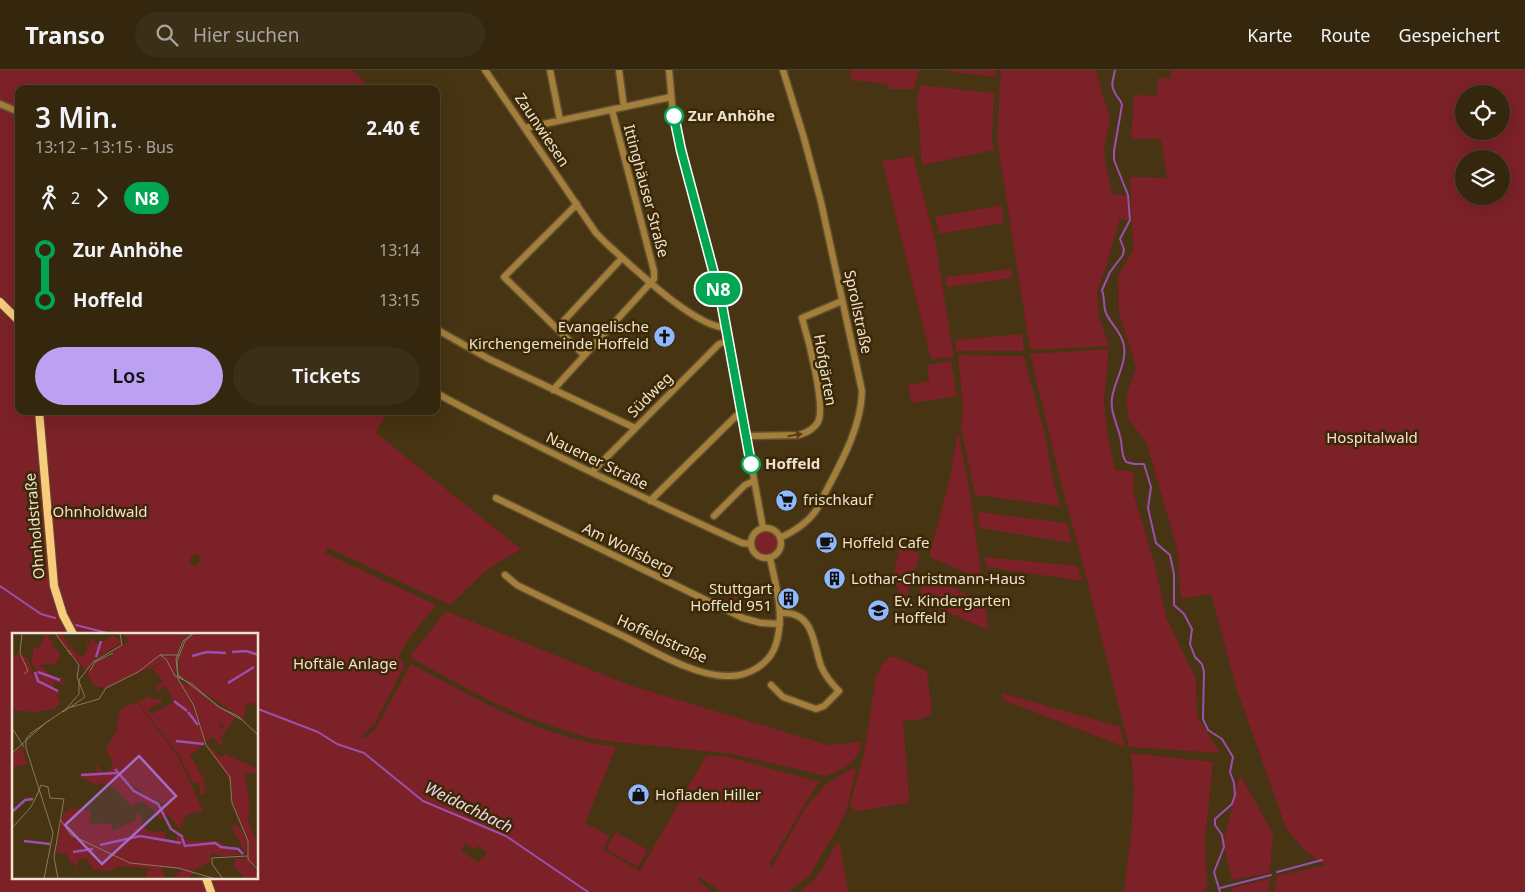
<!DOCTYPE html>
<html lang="de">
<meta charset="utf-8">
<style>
:root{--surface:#34270e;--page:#3c2f17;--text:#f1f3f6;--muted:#a9a59e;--line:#4e442e;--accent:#bca0f2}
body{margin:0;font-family:"Noto Sans",sans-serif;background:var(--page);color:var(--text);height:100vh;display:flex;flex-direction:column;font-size:19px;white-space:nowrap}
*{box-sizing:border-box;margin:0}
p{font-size:16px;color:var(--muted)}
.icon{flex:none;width:28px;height:28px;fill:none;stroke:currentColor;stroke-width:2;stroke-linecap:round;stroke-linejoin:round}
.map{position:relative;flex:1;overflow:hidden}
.drawer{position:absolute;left:15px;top:15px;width:425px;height:330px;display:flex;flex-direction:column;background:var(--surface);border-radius:10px;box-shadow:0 5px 20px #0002,0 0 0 1px var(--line)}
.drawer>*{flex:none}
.badge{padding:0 10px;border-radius:16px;font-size:18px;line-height:32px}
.controls{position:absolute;left:1455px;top:15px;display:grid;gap:10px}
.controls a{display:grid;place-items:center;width:55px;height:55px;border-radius:50%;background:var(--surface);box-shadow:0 5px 20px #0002,0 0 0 1px var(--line);font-size:25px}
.map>.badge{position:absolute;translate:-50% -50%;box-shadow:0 0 0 2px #fff}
.legs{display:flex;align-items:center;gap:8px;height:55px;padding:0 20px;font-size:16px}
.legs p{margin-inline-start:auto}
.summary{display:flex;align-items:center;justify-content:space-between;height:85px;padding:0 20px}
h1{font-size:28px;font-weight:600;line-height:38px}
.action{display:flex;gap:10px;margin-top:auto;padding:10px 20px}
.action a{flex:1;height:58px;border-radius:30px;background:var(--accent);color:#111;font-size:20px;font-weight:600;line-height:58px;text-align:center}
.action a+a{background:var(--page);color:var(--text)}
ul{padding:0 20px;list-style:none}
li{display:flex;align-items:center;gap:18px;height:50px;font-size:19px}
li i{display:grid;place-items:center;width:8px;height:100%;margin:0 6px;background:currentColor}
li i::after{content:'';width:12px;height:12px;margin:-6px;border:4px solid;border-radius:50%;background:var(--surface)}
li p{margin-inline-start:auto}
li:first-child i{background:linear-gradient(#0000 50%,currentColor 0)}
li:last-child i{background:linear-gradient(currentColor 50%,#0000 0)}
header{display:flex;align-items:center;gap:30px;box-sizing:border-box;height:70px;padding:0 25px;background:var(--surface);border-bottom:1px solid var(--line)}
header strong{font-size:24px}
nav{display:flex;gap:28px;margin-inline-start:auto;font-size:18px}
.search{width:350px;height:45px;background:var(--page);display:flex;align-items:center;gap:12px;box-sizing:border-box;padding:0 18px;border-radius:28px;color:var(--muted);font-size:19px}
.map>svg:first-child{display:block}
</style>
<header>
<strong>Transo</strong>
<div class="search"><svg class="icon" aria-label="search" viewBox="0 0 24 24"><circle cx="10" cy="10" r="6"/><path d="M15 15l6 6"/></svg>Hier suchen</div>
<nav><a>Karte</a><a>Route</a><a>Gespeichert</a></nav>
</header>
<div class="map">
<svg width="1525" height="822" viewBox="0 0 1525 822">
<rect width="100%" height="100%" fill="#463412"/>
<path fill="#7c2128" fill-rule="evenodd" d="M0,0H352L372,19H19V43L0,31Z
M850,0H919L914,19H888V14L852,10Z
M940,0H996L995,7Z
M1001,0H1097V4L1110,50L1104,79L1107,100L1112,125H1128L1130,150L1120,149L1107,193L1097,222L1099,247L1109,276L1030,280L997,69Z
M1170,0H1525V822H1274L1277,806L1325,795L1303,779L1286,758L1237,620L1211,524L1181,529L1177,478L1146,372L1129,350L1126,328L1136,297L1119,243L1118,206L1133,180L1130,107L1167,108L1161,69H1131L1134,25L1156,26L1158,8H1171ZM1464,24H1501V61H1464ZM1464,89H1501V126H1464Z
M920,15L994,23L992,69L994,80L922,95L917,30Z
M0,36L19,44V341H388L376,363L521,479L488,499L450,535L328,478L325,483L436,535C423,552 406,568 398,588L402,590L404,596L374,655L360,667L363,668L374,661L411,594C476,628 541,668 616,677L585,753L610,766L603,780L640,801L706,686H725L820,712L809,727L769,795L772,797L805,738L826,714L852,698L856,700L846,742L841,752L810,805L788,822H721L700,807L698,811L713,822H0ZM197,484L201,489L196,497L189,492L192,485ZM14,564H258V808H14ZM466,773L474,779L479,776L487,783L478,793L461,780Z
M913,86L935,170L954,287L931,289L882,91Z
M1002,135L1004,153L939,164L935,147Z
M1011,199L1012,208L947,217L946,207Z
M1022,264L1024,281H956L955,270Z
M1109,279L1104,331L1107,362L1115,400L1134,402L1133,422L1155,495L1166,547L1196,609L1197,646L1220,683L1129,677L1080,483L1063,421L1030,284Z
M958,285L1024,286L1046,369L1051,400L1060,436L975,425L961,356L963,337Z
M951,291L957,326L911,333L908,315L929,311L927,295Z
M958,361L969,416L982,509L929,487L950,407Z
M978,442L1067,453L1072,473L980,458Z
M755 473a11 11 0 1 1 22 0a11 11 0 1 1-22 0Z
M900,475L920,484L905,534L893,509Z
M985,487L1078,496L1082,511L986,497Z
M925,505L985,533L988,560L918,529Z
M729,517L740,522L736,530L725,525Z
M446,541L629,615L828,675L861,672C862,689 841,702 826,706L733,684L607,671L585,667L528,648L490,631L411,588V585Z
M890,587H896L927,601L932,641C926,651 914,650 903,651L909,725V733L856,741L851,737L850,734L864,684L876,606L882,594Z
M1002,623L1120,657L1125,677L1003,630Z
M1131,683L1213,692L1205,770L1207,815L1204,822H1124L1132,753L1134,720Z
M1240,705L1273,763L1270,803L1232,810L1223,772Z
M616,762L648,780L638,797L606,779Z
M839,771L848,822H798C803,819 808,816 812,812C824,801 828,784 839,771Z
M1271,808L1268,822H1231L1232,818Z"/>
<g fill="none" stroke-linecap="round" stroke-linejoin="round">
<path stroke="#9c50ab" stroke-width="2" d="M1115,0C1114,7 1110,15 1114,21C1116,27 1121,29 1122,35L1114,81V90L1128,125L1130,150L1120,169L1124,179L1123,185L1110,202L1102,220C1105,228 1103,236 1106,243C1111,255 1122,262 1124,276C1127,293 1114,312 1112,328C1110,341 1117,354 1120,366C1123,375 1120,383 1126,392L1134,394H1144L1151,417L1148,438L1156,473L1170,485L1174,504V535L1184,544L1192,559L1190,574L1195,587L1202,594L1204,602L1203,649L1208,660L1222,669L1233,687L1230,702L1234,713L1235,725L1232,734L1215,749V755L1222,765L1224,777L1214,802L1220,822
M0,516L41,544L55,548
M76,555L111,564
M258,639L318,662L337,674L364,683L423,731L506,766L588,822
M1277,802L1322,790
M1220,818L1271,805"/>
<defs>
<path id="minor" d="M485,0L596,163L608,175C633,197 695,258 727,258
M550,0L560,50
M619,0L624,37
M669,0L673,44L681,80L724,245L763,458
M0,34L19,42
M525,58L671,27
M577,134L504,207L584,285
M557,258L622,188
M436,259L489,289L635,358
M553,320L654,209V201L612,40
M436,323C536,377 639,426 742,473L751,474
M747,366L799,365C806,363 814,359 818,352C826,335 808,268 802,248L842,231
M592,402L719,274L729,271
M496,428L743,548L761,553L780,554
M650,431L736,346L742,343
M714,446L745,415L754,411
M751 473a15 15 0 1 1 30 0a15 15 0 1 1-30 0Z
M780,468C795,461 808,453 817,439C835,402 861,363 862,321L821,132L804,68L783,0
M505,505L517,515C553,533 590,550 627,568C655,582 697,607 729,606C749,606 770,594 776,574C785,545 776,516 770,488
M771,615L783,627L816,639L824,636L839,621C831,613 825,606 821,596C813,573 814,541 781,543"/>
<path id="major" d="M0,232L19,251
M39,341L54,516L63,545L73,564
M206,808L211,822"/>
</defs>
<use href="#minor" stroke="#615030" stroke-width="9"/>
<use href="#major" stroke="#615030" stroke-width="10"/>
<use href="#minor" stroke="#a47f3b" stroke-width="6"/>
<use href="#major" stroke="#f9cc7d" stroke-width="8"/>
</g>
<defs><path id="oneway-solid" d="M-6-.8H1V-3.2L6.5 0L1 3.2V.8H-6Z" transform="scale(1.25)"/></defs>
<use fill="#553e13" href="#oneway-solid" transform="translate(795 365) rotate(-9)"/>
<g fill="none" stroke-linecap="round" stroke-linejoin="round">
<defs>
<path id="line-1" d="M674,46L681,80L721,230L751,394"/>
</defs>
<use href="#line-1" stroke="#fff" stroke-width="11"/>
<use href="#line-1" stroke="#00a651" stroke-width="8"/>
</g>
<defs>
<symbol id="church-disc" viewBox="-11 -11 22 22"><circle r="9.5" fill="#90b8fd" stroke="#3b2906"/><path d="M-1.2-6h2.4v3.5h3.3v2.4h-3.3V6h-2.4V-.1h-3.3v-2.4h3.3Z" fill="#111"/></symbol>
<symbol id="supermarket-disc" viewBox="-11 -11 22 22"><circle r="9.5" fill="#90b8fd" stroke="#3b2906"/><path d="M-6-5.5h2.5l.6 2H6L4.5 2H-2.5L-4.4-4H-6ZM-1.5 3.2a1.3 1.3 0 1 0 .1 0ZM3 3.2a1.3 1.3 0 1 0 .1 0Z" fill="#111"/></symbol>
<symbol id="cafe-disc" viewBox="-11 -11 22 22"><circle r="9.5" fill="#90b8fd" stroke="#3b2906"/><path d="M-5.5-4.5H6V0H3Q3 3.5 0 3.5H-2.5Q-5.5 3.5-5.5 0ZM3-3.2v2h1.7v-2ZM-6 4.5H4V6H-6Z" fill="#111"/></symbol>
<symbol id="building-disc" viewBox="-11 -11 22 22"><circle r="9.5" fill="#90b8fd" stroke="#3b2906"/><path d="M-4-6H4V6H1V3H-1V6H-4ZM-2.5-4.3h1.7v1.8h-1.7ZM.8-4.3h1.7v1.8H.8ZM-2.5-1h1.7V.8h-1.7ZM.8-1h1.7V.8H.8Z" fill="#111"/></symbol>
<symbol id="school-disc" viewBox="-11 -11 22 22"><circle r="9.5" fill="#90b8fd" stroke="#3b2906"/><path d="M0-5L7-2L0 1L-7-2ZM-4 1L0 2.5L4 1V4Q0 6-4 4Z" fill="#111"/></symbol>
<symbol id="shop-disc" viewBox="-11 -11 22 22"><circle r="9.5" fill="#90b8fd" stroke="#3b2906"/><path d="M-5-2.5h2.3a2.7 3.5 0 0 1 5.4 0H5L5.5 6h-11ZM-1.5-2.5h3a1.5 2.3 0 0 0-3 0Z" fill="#111"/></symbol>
</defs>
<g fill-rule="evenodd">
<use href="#church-disc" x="652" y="254" width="25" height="25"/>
<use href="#supermarket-disc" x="774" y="418" width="25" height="25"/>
<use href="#cafe-disc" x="814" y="460" width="25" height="25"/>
<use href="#building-disc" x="822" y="496" width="25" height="25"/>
<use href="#building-disc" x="776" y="516" width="25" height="25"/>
<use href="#school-disc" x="866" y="528" width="25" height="25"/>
<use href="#shop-disc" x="626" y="712" width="25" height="25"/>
</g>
<g fill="#fff" stroke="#00a651" stroke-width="2.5">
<circle cx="674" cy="46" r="9"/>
<circle cx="751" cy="394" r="9"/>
</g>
<g text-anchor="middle" stroke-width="5" stroke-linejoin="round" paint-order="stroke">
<g font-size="15" font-weight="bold" fill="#eee3d0" stroke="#3b2906" text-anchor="start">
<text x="688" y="51">Zur Anhöhe</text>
<text x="765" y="399">Hoffeld</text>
</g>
<g font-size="15" fill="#eee3d0" stroke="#3b2906">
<text transform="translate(542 60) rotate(56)" y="5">Zaunwiesen</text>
<text transform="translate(646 121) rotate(75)" y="5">Ittinghäuser Straße</text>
<text transform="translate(858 242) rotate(78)" y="5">Sprollstraße</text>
<text transform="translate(825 300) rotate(80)" y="5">Hofgärten</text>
<text transform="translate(650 325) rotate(-45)" y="5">Südweg</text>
<text transform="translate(597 391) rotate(26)" y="5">Nauener Straße</text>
<text transform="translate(35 456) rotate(-95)" y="5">Ohnholdstraße</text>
<text transform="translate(628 479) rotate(26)" y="5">Am Wolfsberg</text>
<text transform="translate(662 569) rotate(24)" y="5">Hoffeldstraße</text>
</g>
<g font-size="15" fill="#eee3d0" stroke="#3b2906" text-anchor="start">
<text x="649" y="262" text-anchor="end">Evangelische<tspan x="649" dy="17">Kirchengemeinde Hoffeld</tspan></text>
<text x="803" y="435">frischkauf</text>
<text x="842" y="478">Hoffeld Cafe</text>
<text x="851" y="514">Lothar-Christmann-Haus</text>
<text x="772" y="524" text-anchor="end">Stuttgart<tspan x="772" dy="17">Hoffeld 951</tspan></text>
<text x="894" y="536">Ev. Kindergarten<tspan x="894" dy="17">Hoffeld</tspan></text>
<text x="655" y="730">Hofladen Hiller</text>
</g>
<g font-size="15" fill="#fbdad8" stroke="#3b2906">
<text x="1372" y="373">Hospitalwald</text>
<text x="100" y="447">Ohnholdwald</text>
<text x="345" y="599">Hoftäle Anlage</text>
</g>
<g font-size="16" font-style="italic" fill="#edd9f0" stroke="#3b2906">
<text transform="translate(469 737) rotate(26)" y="6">Weidachbach</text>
</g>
</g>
<g transform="translate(12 563)">
<rect width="246" height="246" fill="#463412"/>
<path d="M34,0L39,1L35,5L41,8L40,14L47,18L48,24L43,31L27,32L44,46L50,44L53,54L49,50L43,49L40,55L49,58L45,62L49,70L42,76L21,79L0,77V25L5,21L16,25L21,39L17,38L21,40L24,38L26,35L23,36L20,31L21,15L28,14ZM42,0L50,1L59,15L69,24L75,19V10L79,12V5L86,11L101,2L110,9L82,27L74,38ZM110,0H180L169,7L167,20L153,24L165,23L164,42L184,79L193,111L178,122L192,146L193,162L188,161V151L180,149L169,125L126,69L137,63L142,67L149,65L150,68L136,77L140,81L161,69L154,53L146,58L143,54L150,49L153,51L140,36L153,28L93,55L82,53L75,40L84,28L98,24L101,17L117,8ZM183,0H246V69L243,70V76L242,70L235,71L231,86L168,44L166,26L174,7ZM169,50L180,52L198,69L224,83L216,96L206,87L209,91L207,97L212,93L216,97L208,105L211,110L208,112L201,104L195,109L193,107L185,79ZM125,69L167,125L191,178L174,182L168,196L156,182L152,184L145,170L151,173L153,171L134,164L115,148L123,159L143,170L151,185L148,186L139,174L130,177L137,173L129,168L120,173L99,152L95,154L90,150L91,148L85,153L69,143V140L86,139L81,127L91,140L99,136L101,130L94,116L104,99L108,76ZM194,111L209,124L213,121L246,136V140H233L238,176L236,186L243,205H246V233L245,228L242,233L238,231L246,239V246H233L225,236L221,235L224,225L234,226L237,211L221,171L219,149ZM9,114L16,132L0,134V121ZM57,175L79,177L77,190L100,191V198L124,187L125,179L130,186L128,191L137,198L154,199L153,206L164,208L165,202L171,204V210V205L178,208H206L230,222L210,223L199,220V228L179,238L183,240L175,246H159L169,238H176L157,235L149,236L154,246H135L134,239L142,237L123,234L108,233L98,238L81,237L74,225L66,227L65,245L64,231L57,229L56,222L44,219L51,179H57ZM219,192H226L235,207L234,222Z" fill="#7c2128"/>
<path fill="none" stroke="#9c50ab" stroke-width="2.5" d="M220,19L234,18L247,22M180,23L195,19L214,20M84,24L89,8M23,39L26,48L46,58M26,39L48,47M216,50L242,34M162,68L175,78M176,79L186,92M164,108L192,111M103,136L122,158L146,171L159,196L171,204M69,142L105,140M0,179L13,167L21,166M128,203L169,210M170,205L173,213L203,210L209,214L226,216L231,221M12,208L38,211M88,212L128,203M61,219L81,216"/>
<path fill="none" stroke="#897a5e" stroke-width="1" d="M10,0L8,20L16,38L12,41M43,0L59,22M181,0L171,8L164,26L166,46L182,73L194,112L218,144L220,170L236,208V226L247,238M148,22L154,26L163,43L180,51L207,74L226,83L247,103M78,38L83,29L101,20M166,42L207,74L230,87M169,46L166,42L165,28L173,8L182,0M67,61V47L81,29L110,12L108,0M56,75L87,66L94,55L126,39L148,22H167M51,79L73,64L65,44L67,32L56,17M0,95L12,114M20,99L14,106V115L41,200L32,246M19,100L54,76L67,61M0,120L37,87M25,162L29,152L36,154L38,165L52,166L42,224L46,246M48,186L59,202L118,230L166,235L204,246M0,195L19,174L26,160M211,246L200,231V225L235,223"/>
<path fill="#a36cc5" fill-opacity="0.15" stroke="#a36cc5" stroke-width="2.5" d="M127,123L164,163L90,231L53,192Z"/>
<rect width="246" height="246" fill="none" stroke="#eee3d0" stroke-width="2.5"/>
</g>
</svg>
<div class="controls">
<a><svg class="icon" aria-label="locate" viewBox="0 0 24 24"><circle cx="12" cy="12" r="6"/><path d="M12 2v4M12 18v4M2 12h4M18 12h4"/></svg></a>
<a><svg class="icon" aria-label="layers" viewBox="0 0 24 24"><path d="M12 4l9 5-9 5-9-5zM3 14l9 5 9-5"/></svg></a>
</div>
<b class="badge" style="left:718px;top:219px;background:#00a651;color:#fff">N8</b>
<section class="drawer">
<div class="summary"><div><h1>3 Min.</h1><p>13:12 – 13:15 · Bus</p></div><b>2.40 €</b></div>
<div class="legs"><svg class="icon" aria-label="walk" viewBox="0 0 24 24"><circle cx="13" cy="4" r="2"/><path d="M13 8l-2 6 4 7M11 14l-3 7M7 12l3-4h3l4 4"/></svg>2<svg class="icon" aria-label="forward" viewBox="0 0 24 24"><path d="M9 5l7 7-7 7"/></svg><b class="badge" style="background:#00a651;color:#fff">N8</b></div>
<ul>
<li><i style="color:#00a651"></i><b>Zur Anhöhe</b><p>13:14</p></li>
<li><i style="color:#00a651"></i><b>Hoffeld</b><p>13:15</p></li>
</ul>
<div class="action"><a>Los</a><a>Tickets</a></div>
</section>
</div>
